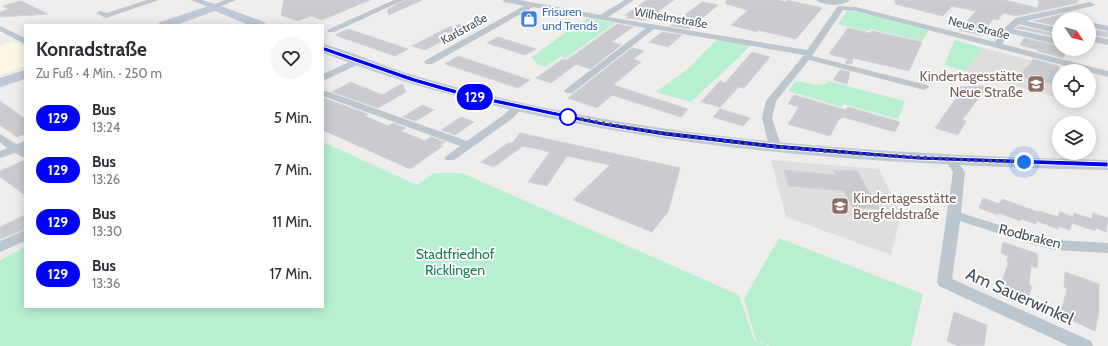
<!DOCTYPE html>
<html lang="de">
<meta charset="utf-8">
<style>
:root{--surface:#fff;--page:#f7f7f7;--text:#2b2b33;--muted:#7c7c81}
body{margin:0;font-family:Cabin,sans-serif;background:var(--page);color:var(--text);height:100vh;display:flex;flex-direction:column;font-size:15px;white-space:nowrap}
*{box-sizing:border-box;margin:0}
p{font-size:13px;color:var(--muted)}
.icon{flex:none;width:22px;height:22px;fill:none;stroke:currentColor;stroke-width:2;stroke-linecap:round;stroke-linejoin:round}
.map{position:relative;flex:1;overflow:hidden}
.details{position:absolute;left:24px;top:24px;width:300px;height:284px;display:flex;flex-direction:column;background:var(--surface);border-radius:0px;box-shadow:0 2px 10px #0003}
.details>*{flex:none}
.badge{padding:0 8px;border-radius:13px;font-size:14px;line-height:26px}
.needle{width:26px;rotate:125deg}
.tools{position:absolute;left:1052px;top:12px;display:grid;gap:8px}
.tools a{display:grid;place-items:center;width:44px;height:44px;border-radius:50%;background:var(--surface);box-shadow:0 2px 10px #0003;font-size:20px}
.you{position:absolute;width:20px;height:20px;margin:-10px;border:3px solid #fff;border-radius:50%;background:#1a73e8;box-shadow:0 0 0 6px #1a73e833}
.map>.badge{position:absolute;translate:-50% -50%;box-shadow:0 0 0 2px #fff}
.round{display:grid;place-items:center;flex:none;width:42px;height:42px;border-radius:21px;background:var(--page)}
.headline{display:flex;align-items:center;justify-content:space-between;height:68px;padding:0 12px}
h1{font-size:19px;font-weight:800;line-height:30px}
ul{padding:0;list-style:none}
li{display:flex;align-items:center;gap:12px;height:52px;padding:0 12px}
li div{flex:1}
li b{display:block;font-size:15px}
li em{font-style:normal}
li .badge{min-width:44px;font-weight:700;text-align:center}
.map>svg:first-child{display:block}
</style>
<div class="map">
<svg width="1108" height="346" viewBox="0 0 1108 346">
<rect width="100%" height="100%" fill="#efecec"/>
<path fill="#fcf6e3" d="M14,41L25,47V66L0,75V46Z"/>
<path fill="#e0ddde" d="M983,48L1070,71H1059V98L965,71Z
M771,160L879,169L901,215L891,255L786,217Z"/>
<path fill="#b8efd0" d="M847,11L862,12L929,30L922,41L871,29L866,31L838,24Z
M588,18L615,23L566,58L561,56L545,67L537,64L532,57L562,35Z
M718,39L750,45C732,66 711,82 691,102L656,92L689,68L705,51Z
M955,40L983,48L965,71L944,65Z
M796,81L815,85L826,84L828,81L905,101L898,119L843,104L842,107L788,91Z
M323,142L417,185L434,173H462L739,295L754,340L768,346H0V260L25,247V307H323Z
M779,238L923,294L911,346H770L756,340L744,299Z"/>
<path fill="#c9cbd1" stroke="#d0d2d8" d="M284,0H370L322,20L311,16L298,21L281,15Z
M405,0H422L389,15L387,10Z
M647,0H674L646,20L626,18L629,16L625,15Z
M726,0H778L786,2L787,0L822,8L796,39L758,30L757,32L731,25L748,10L726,4Z
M895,0H1004L1038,8L1039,0H1078L1077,3L1016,16L1003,13L998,20L993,19L980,35L959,30L976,11L952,6L943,16L895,4Z
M21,1L48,14L0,17V12L9,9L3,6Z
M702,2L718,5L689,29L670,26Z
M1073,12L1070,19H1059V26L1033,21Z
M459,24L472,28L458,36L454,35L425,50L412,46L451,26L452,28Z
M617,24L633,27L612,42L621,45L590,69L576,64L551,83L536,78L563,59L567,60Z
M1019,26L1059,35V37L1016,28Z
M848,28L871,33L872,31L922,42L909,71L853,58L852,64L845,63L848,59L829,54Z
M348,29L408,49L395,56L335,35Z
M1089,29L1108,32V37L1089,34Z
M662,32L682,35L668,47L649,42Z
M498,37L536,49L525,55L487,43Z
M1024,38L1059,46V49L1067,51L1063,58L1037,51L1038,50L1020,45Z
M632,48L644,51L633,59L641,62L613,85L688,109L681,117L612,95L597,108L568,98Z
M752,52L770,57L744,88L739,87L720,107L701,102L720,81L725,83Z
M458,56L530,80L518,88L445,64Z
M1033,59L1059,66V86L1020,76L1026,67H1028Z
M840,70L850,72L847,84L833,80Z
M351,82L382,95L402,84L406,92L378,108L332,92Z
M988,86L962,120L966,121L958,135L935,128L957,97L950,95L957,87Z
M794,95L846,110L848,107L900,122L895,132L843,117L841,119H839L830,136L788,124L799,107L788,104Z
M323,98L368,114L365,116L388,126L393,123L406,128L401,131L425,141L431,137L445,142L440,145L443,146L410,169L323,130Z
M0,101L25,119V134L17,137L0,125Z
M422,105L434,110L416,121L403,117Z
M720,109L750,118L743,126L713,117Z
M461,117L474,122L455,135L441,130Z
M520,133L680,168L668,212L652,232L573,200L610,165L567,156L547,186L528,182L550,152L523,146L494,167L481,162L508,143H512Z
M25,160V195L0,177V171Z
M784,170L836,175L833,170L857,171L879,209L853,208L844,191L788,186Z
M983,198L999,204L1002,199L1038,212L1036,224L1021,219L1020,221L999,213L998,215L979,208Z
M1039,211L1058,217L1060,212L1073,217L1072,222L1074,213L1092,219L1093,213L1108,218L1106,232L1096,228L1095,231L1072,223L1070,230L1058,226V229L1037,221Z
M25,215V229L0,239V227Z
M1003,242L1038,254L1037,268L1031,266L1029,285L1032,286L1027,303L998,291L1009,262H1007L1008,256L1001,253Z
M1065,272L1099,284V312L1095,331L1060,315L1067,289L1064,287Z
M954,312L987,325L984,346H958L947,341Z"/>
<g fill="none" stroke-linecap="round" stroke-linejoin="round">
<path fill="#bcc6cf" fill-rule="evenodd" d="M147,0H159L106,18L96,13L100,11L107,13Z
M190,0H202L215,4L225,0H236L215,9Z
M394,0H404L334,32H328L327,30Z
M503,0H519L600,15L625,0H634L608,17L807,50L838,6L856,7L995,42L1004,28L1016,18L1090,2L1094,4L1093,6L1026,21L1059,28V34L1019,24L1013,29L1059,39V45L1009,33L1002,44L1108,71V77L856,11L843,10L812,56L927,85L929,87L924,90L809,60L776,101L772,118L781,146L779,148H771L769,146L762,118L766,101L804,55L654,29L572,93H566L564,91L566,89L646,28L533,7L432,64H426L424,62L426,60L524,6L504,2Z
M816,0H850C842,7 824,6 816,0Z
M1089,22L1108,26V31L1089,27Z
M0,26L25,38V44L0,31Z
M1089,35L1108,39V45L1089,41Z
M358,58L363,61L361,63L323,81V74Z
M323,90L467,141L505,114L514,105H522L523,107L513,118L454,160H446L444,158L460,146L323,96Z
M0,134L16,144L25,141L24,149L25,158L15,153L0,158V151L7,148L0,142Z
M951,157L955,158L965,172L961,213L1032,235L1055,240L1108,243V253L1055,250L1025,242L960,221L952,279L1091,341L1093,346H1069L939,286L937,282L953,172L945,160L947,158Z
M25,230V241L0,252V241Z"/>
<path fill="#bec8d6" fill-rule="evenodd" d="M215,4L264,22L266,25H249L215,11L176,25H158L160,22Z
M323,44C351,51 379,64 406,73C452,87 499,98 546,108C731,146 920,155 1108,160V170C886,165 660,152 445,93C403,82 363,68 323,53Z
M25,70V79L0,87V78Z"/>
</g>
<path fill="#00f" stroke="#fff" d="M321,47H325L415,78L468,93L603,122L664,131L775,144L918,156L1108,162V167L918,160L775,149L664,136L603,126L465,97L410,81L321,50Z"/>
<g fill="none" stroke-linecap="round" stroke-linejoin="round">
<path stroke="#444f5a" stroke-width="4" stroke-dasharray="0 7.2" d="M568,117C599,122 632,129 663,133C783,150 903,158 1024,162"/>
</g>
<defs>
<symbol id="shop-square" viewBox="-11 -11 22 22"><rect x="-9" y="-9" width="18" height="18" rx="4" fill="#3f7fe0" stroke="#fff"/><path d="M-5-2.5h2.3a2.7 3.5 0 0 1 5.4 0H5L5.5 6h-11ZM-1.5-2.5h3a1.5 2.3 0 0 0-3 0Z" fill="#fff"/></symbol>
<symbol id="school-square" viewBox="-11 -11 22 22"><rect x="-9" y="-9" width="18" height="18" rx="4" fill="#8d6e63" stroke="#fff"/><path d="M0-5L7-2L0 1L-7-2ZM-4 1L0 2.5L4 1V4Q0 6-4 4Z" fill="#fff"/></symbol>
</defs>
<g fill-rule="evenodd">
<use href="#shop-square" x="519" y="9" width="20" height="20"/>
<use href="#school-square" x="1026" y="74" width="20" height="20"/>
<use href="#school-square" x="830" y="196" width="20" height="20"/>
</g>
<circle fill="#fff" stroke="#00f" stroke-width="2" cx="568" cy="117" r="8"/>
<g text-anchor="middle" stroke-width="3.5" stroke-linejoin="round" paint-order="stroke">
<g font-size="12" fill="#366cbe" stroke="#fff" text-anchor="start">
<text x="542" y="16">Frisuren<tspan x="542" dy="14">und Trends</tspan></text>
</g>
<g font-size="12" fill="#444f5a" stroke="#fff">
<text transform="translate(671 18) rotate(10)" y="4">Wilhelmstraße</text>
<text transform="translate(979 28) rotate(14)" y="4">Neue Straße</text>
<text transform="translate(464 29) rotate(-29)" y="4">Karlstraße</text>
</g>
<g font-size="14" fill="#785e54" stroke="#fff" text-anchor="end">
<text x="1023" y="81">Kindertagesstätte<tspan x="1023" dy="16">Neue Straße</tspan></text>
<text x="853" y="203" text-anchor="start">Kindertagesstätte<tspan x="853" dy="16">Bergfeldstraße</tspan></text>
</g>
<g font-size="14" fill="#444f5a" stroke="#fff">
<text transform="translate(1030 236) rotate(14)" y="5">Rodbraken</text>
</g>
<g font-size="14" fill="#137d4e" stroke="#fff">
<text x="455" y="259">Stadtfriedhof<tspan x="455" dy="16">Ricklingen</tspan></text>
</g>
<g font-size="17" fill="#444f5a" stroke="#fff">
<text transform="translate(1020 296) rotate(24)" y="6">Am Sauerwinkel</text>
</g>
</g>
</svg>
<div class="tools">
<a><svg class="needle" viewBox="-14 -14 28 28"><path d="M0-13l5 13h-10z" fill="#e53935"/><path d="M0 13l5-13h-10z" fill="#7c7c81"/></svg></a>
<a><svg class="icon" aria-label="locate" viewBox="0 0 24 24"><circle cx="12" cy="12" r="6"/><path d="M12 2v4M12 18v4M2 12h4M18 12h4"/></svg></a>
<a><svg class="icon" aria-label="layers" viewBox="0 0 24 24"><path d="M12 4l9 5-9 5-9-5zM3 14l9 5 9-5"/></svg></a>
</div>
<div class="you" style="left:1024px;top:162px"></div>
<b class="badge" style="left:475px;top:97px;background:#00f;color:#fff">129</b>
<section class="details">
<div class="headline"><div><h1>Konradstraße</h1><p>Zu Fuß · 4 Min. · 250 m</p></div><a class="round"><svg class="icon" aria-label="heart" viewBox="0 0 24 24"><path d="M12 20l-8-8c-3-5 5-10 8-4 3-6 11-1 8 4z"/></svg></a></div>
<ul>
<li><span class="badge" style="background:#00f;color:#fff">129</span><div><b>Bus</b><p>13:24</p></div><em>5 Min.</em></li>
<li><span class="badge" style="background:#00f;color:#fff">129</span><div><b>Bus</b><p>13:26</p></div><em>7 Min.</em></li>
<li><span class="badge" style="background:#00f;color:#fff">129</span><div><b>Bus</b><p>13:30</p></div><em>11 Min.</em></li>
<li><span class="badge" style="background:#00f;color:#fff">129</span><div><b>Bus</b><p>13:36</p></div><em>17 Min.</em></li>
</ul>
</section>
</div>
